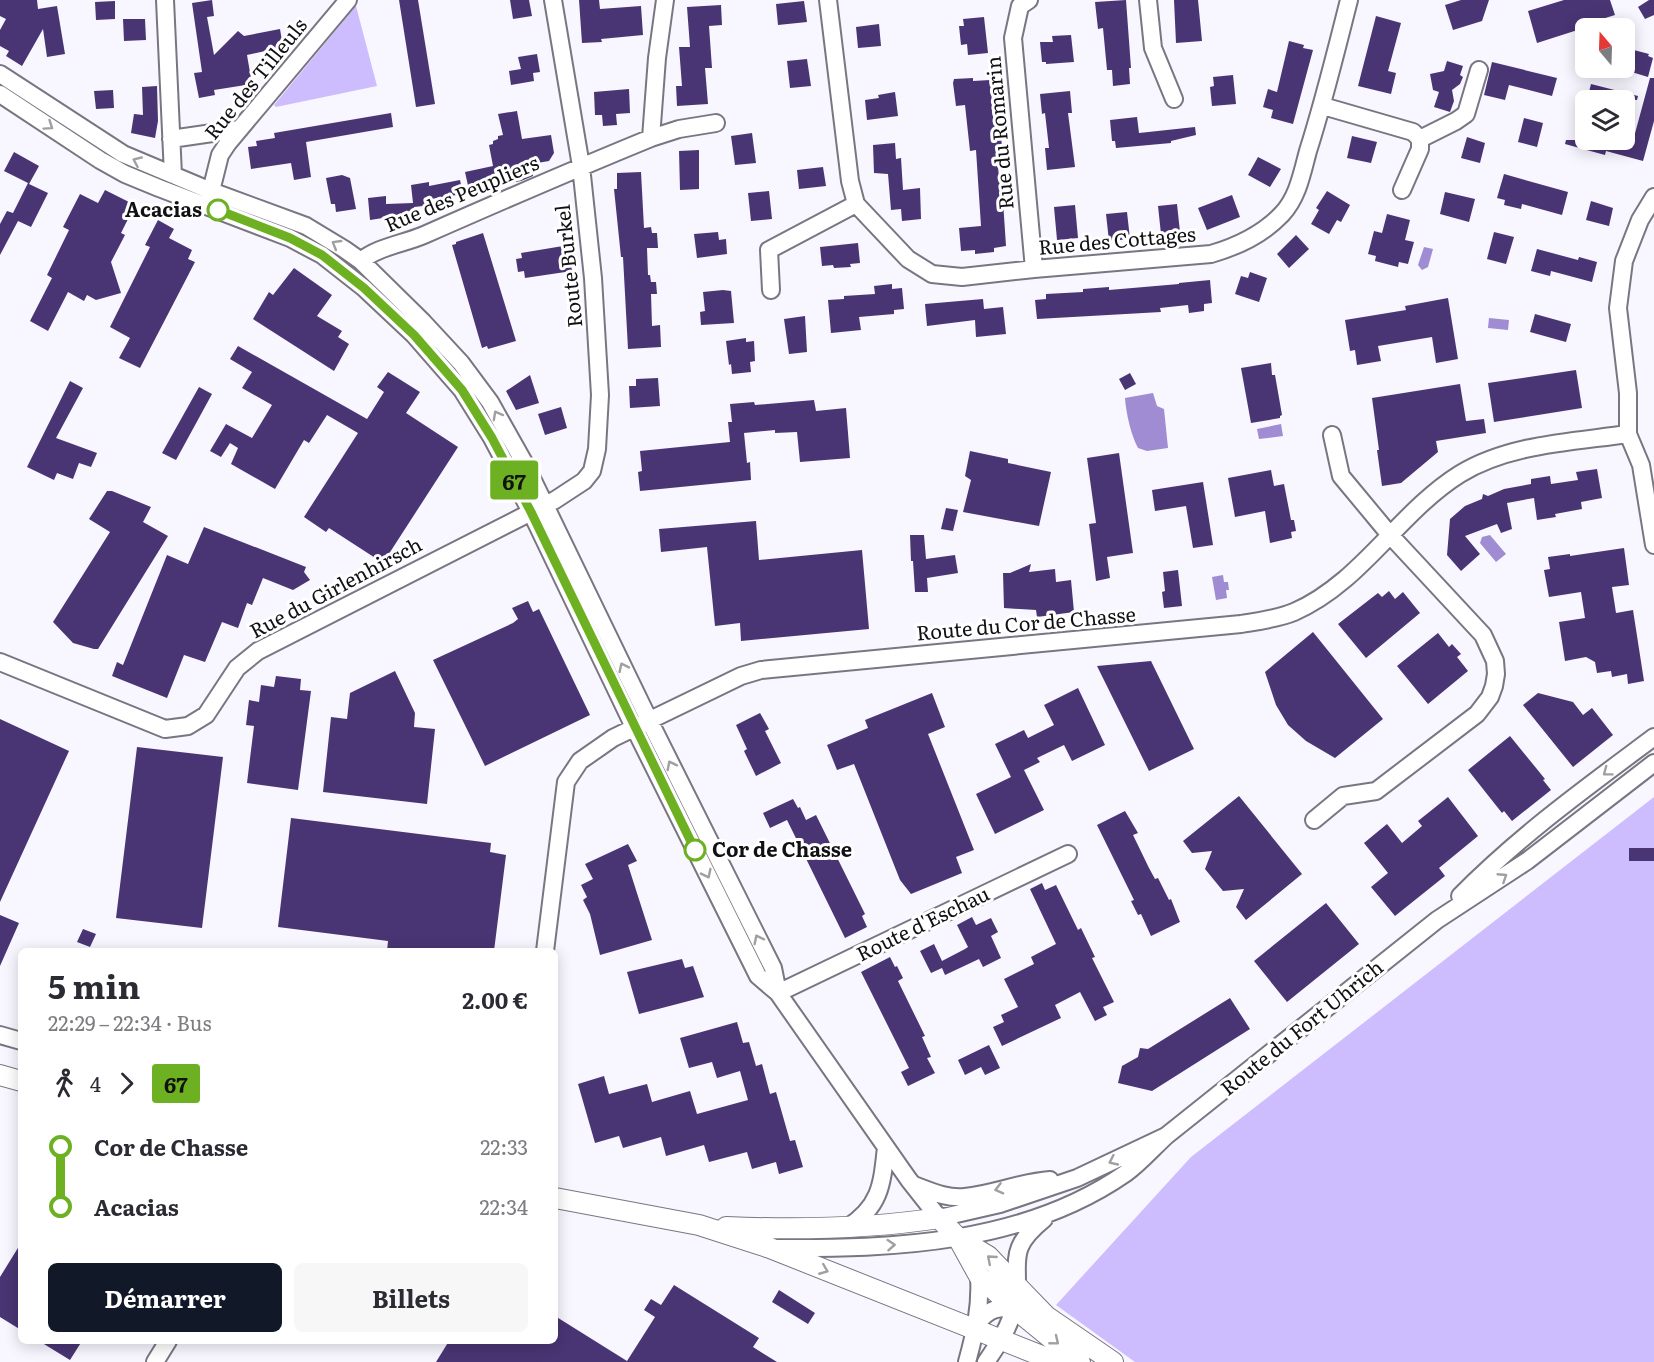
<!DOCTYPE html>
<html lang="fr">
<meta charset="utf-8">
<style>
:root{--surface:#fff;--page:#f7f7f7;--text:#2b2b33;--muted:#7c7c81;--accent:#111827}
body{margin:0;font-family:Literata,serif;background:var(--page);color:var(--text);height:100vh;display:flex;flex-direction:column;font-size:22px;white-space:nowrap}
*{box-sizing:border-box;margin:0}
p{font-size:20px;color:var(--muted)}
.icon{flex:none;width:33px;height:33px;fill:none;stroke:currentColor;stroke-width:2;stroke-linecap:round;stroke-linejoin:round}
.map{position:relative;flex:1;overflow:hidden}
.sheet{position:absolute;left:18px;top:948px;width:540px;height:396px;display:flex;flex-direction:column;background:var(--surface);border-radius:9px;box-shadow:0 3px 15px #0003}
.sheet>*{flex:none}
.badge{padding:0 12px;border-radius:4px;font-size:21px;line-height:39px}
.needle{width:39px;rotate:341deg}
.buttons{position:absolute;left:1575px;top:18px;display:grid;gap:12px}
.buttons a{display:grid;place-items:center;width:60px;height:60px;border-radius:9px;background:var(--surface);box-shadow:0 3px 15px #0003;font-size:30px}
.map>.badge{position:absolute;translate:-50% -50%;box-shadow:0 0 0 3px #fff}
.legs{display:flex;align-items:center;gap:9px;height:66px;padding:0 30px;font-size:20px}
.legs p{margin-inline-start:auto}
.head{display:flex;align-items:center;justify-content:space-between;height:102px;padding:0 30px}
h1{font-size:33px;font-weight:700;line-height:45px}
.cta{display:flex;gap:12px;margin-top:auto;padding:12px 30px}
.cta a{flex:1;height:69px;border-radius:9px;background:var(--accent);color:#fff;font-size:24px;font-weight:700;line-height:69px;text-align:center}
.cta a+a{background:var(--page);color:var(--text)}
ul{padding:0 30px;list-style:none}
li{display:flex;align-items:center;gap:21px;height:60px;font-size:22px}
li i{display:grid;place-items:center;width:9px;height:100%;margin:0 8px;background:currentColor}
li i::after{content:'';width:15px;height:15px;margin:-8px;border:4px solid;border-radius:50%;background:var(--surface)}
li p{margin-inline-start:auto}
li:first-child i{background:linear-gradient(#0000 50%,currentColor 0)}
li:last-child i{background:linear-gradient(currentColor 50%,#0000 0)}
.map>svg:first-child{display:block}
</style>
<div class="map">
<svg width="1654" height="1362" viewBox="0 0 1654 1362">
<rect width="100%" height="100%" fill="#f8f6ff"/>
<path fill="#cebdfe" d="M356,6L377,86L276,107L274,105Z
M1654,797V1362H1135L1056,1305L1191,1157Z"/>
<path fill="#9f8cd3" d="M1424,247L1433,249L1428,267L1422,270L1418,265Z
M1489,318L1509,320L1508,330L1488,328Z
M1153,393L1157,406L1164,409L1168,448L1147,451L1138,448C1131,435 1126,413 1125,398Z
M1281,424L1283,436L1259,439L1257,429Z
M1490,535L1506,554L1496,562L1480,543L1482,537Z
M1223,575L1224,582H1228L1229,590H1226L1227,598L1216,600L1212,577Z"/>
<path fill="#4a3574" d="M0,0H37L38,9L57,6L65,54L47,57L43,29L22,66L6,56L9,51L0,46V30L6,19L0,16Z
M212,0L214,16L207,17L214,55L238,31L244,36L280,29L283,47L247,55L252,84L214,90L215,95L199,98L194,73L202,72L192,3Z
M399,0H418L435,104L416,107Z
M510,0H529L532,16L513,19Z
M579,0H599L600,9L641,6L643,35L601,39L602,42L582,43Z
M1126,0L1131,68H1129L1130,84L1113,86L1112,70H1107L1103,28L1098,29L1095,2Z
M1174,0H1198L1202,41L1176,43Z
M1461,0H1489L1482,21L1453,30L1445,5Z
M1564,0H1610L1615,15L1586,24L1587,27L1537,43L1528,11Z
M1649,0H1654V15L1645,19L1638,7Z
M115,1V19L96,20L95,2Z
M804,1L807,22L778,25L776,4Z
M721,5L722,25L709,26L712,68H705L708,104L677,106L676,86H682L679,47H690L687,7Z
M1376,16L1401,23L1388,71L1396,73L1391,94L1358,86Z
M984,17L988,53L968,55L967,44L961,45L959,26H964L963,19Z
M123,19H145L146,40L124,41Z
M879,24L881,46L858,48L856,27Z
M1071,35L1074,62L1046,64V62H1042L1040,42H1053L1052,36Z
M1289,41L1304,45L1303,48L1313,50L1293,124L1271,118L1273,110L1263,107L1268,89L1277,92Z
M1630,49L1649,54L1648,56L1653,58L1648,77L1625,70Z
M537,54L540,72L533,73L534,81L511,85L509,71L521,69L518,57Z
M807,59L811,86L790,88L787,61Z
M1447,61L1463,66L1460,75L1463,77L1460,84L1452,90L1454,101L1450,112L1434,107L1439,92L1433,90L1430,74L1444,71Z
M1492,62L1557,78L1552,96L1509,85L1505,100L1484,95Z
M1233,75L1236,104L1212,106L1210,87L1214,86L1213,77Z
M973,78V81L990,80L994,124L1000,123L1002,148L996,149L1000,186H1002L1006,246L994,248V252L975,254V250L961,251L959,228L981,226L976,150L970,151L965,105L956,106L953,83L954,79Z
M1650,78H1654V121L1643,161L1606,151L1605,155L1565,144L1566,140H1629L1630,136L1634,137Z
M1591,84L1638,96L1637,100H1587Z
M157,86L158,121L155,138L131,133L134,114L143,115L142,87Z
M629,89L630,113L616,114L617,125L603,126L602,115H595L594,92Z
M113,90L114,108L96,109L94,91Z
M1070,91L1072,113H1068L1075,167L1047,170L1045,148H1049L1045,113L1042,114L1040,94Z
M895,92L898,116L867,120L865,100L879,98L878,95Z
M517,111L522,139L551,135L554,153L549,161L531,164L533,176L521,181L469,190L465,172L493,166L489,145L493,144V141L498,139V136L503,135L498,114Z
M391,113L393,127L306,142L311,177L294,180L291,163L251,169L248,147L257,146L256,141L275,138L274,133Z
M1137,117L1139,133L1195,127L1196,135L1171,141V143L1116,148L1115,141H1112L1110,120Z
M1524,118L1543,123L1537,147L1518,142Z
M752,133L756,163L735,165L731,136Z
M1352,136L1377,142L1371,163L1347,158Z
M1467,137L1485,143L1480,163L1461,158Z
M895,143L896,159L901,158L903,190L920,188L921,219L902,221L901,209L891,210L888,174L874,173L873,145Z
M699,150V189L680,190L679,151Z
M14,152L39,166L29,184L48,193L31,227L18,221L0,255V224L7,211L13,213L28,183L4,171Z
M1258,157L1281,169L1270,187L1248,175Z
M823,167L826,186L799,189L797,170Z
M641,172L644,228L651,227L652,233H657L658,248H647L648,275H650L651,282H656L657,294H651L652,326L660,325L661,347L628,349L623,257H621L614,189H617V173Z
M1504,174L1568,192L1562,215L1522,204L1521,209L1504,205L1505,200L1497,198Z
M342,175L350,178L356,209L336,212L335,204H331L326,178Z
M460,180L463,194L431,199L432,205L414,207L415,213L370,220L368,198L386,196V204L413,203L411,185L429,182V186Z
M105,190L131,203L124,218L128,219L121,233L125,235L111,262L121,293L96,300L87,295L84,301L68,292L48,331L30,321L52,278L47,275L69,230L63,227L80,194L98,203Z
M769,191L772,219L751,221L748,193Z
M1327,191L1350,205L1341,222L1337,220L1329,234L1311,224L1319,210L1316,208Z
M1445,192L1475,199L1469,222L1440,214Z
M1232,195L1240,217L1207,230L1198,208Z
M1591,201L1613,208L1609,226L1586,220Z
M1177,204L1180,232L1161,234L1158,206Z
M1075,205L1078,238L1057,240L1054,207Z
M1127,212L1130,239L1109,241L1106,214Z
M1387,214L1410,220L1405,240L1414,242L1408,264L1399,262L1398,267L1375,261L1376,256L1368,254L1374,231L1382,233Z
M158,220L174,229L169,238L192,250L188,259L195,262L140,368L119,358L130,338L110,327L150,247L145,245Z
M718,232L719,240L726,239L727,254L697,258L694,234Z
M1494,232L1514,237L1506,264L1487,259Z
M483,233L516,341L488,349L487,346L482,348L452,245L456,244V242Z
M1296,235L1309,249L1289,268L1277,254Z
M858,243L860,263L850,264L851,267L834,268L833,265L822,266L820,247Z
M563,246L564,252L569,251L572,271L525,278L524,271L518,272L516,259L522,258L521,253Z
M1537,249L1578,260L1579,257L1597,262L1592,282L1551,271L1550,276L1531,271Z
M294,268L332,295L317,316L342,331L338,337L349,344L334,371L253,319L269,292L273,295Z
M1250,272L1267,278L1259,302L1235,294L1241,276L1248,278Z
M1210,280L1212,303L1204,304V311L1189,313L1188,305L1160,308L1161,312L1037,319L1035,300L1046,299V294L1083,292V289L1109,287V290L1179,284V283Z
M892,284V289L902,288L904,309L894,310V314L859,317L861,330L831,333L828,300L844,299V296L875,294L874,286Z
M723,290L731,291L734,323L701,325L700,312L705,311L703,292Z
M1448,298L1458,359L1436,363L1432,337L1378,346L1381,361L1357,365L1355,350L1350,351L1345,320L1406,310L1405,306Z
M983,299L984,309L1003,307L1006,334L976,337L975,320L927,326L925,304Z
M1535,314L1571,324L1566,342L1530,332Z
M805,316L807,352L789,354L784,319Z
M746,338V342L754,341L755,361L750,362L751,372L732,374L731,364L729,365L726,341Z
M238,346L367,419L384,392L377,387L388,372L420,392L406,413L458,447L383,563L329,528L326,532L304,517L358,433L327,415L309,443L304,440L275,489L231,464L238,448L230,443L221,457L210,451L226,424L252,438L272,405L242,388L252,372L230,359Z
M1271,363L1272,375H1275L1282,415L1280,416V418L1251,423L1241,368Z
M1576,370L1582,408L1494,422L1488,383Z
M1130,373L1136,384L1125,390L1119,379Z
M530,375L539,403L516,410L506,391Z
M658,378L660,406L630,408L629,386H636V379Z
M70,381L83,388L56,438L97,453L91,467L79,463L73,479L57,473L54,480L27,467Z
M1460,384L1466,421L1484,419L1486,433L1436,441L1438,452L1401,483L1382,486L1377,450H1379L1372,398Z
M199,387L212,394L176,460L162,453Z
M814,400L816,411L846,408L850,458L800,462L797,432L775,433V430L744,433L747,463L750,462L751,480L640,491L638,472L642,471L640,451L730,442L728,422H732L730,404L754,402L755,405Z
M561,407L567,428L545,435L538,414Z
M970,451L1008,459V463L1051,472L1039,526L963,512L971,480L965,476Z
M1119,453L1133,553L1107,557L1110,578L1096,581L1089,524L1096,523L1087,458Z
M1597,469L1602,498L1581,502L1582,509L1555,514L1556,517L1537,520L1534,498L1507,503L1512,529L1501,533L1497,524L1465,536L1480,554L1461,571L1447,555L1450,519L1465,506L1482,499L1483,494L1488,496L1504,489L1531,484V479L1550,476L1551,484L1578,480L1576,472Z
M1271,470L1274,486L1284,484L1291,520H1294L1296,531L1291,532L1292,538L1270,543L1265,511L1235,517L1228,478Z
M1203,482L1213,545L1193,548L1186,506L1155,511L1152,490Z
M107,491H112L151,507L143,522L168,536L98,649H94L73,643L53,622L110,532L89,519Z
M946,508L958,510L953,531L941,529Z
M756,521L759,560L862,550L869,629L741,641L740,623L715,626L707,547L661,552L659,529Z
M204,527L306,567L304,572L310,580L293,590L263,578L252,605L247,603L238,628L222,622L205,662L184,655L167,698L112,676L117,662L123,665L167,555L188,564Z
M910,535H924L926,559L955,555L958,573L927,578L928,592H915L913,561H911Z
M1624,548L1629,585L1612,587L1616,613L1633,610L1644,681L1628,684L1627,674L1612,677L1611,671L1597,673L1595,662L1586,657L1565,661L1559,622L1585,618L1581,592L1549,597L1544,570L1550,569L1548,557L1570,554V556Z
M1031,564L1029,572L1055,569L1056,582L1071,580L1074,612L1037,617L1036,610L1004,608L1003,573H1010Z
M1178,570L1182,606L1164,608L1162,592L1165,591L1163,572Z
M1389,591L1395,599L1403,592L1420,613L1366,658L1338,624L1378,593L1382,597Z
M528,601L533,612L539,609L590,715L485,766L433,660L513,623L518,619L512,608Z
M1313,632L1383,719L1335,758L1306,741L1288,725L1276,705L1265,672Z
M1438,633L1449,647L1452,644L1461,654L1457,657L1468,671L1428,704L1397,666Z
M1151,661L1194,749L1149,771L1097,666Z
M395,671L415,713L414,727L435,729L427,804L323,792L331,717L347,719L350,693Z
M276,676L301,679L300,690L311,691L298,790L247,783L254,726L246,725L249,700L259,702L261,685L274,687Z
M1078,688L1105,745L1072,761L1064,745L1037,758L1040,762L1024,770L1044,810L995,834L976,794L1011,777L995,744L1024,730L1028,738L1054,725L1044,705Z
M932,693L945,727L928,734L974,850L956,857L962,873L911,894L900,880L854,764L837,770L827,745L868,728L865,720Z
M1538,693L1573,702L1583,715L1592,708L1613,735L1573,767L1523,705Z
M760,713L769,729L765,731L781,763L756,776L744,751L747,749L736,725Z
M0,719L69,751L0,902Z
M1510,736L1545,779L1543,780L1551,790L1512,821L1504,811L1502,813L1468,770Z
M137,747L223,757L202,928L116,918Z
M1239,796L1302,874L1246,920L1236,907L1244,889L1223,891L1205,869L1212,851L1192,853L1183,841Z
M1448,797L1478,836L1439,868L1445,876L1395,916L1371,887L1388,873L1364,843L1387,824L1402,843L1422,826L1418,821Z
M793,799L798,808L800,807L806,820L816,815L865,914L862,916L867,927L845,938L787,820L770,828L763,813Z
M1125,811L1138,833L1133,835L1149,868L1155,879L1158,878L1169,900L1171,899L1180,922L1151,936L1141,914L1138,915L1131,901L1134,900L1097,825Z
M291,818L491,843L490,852L506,855L494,951H387L388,941L278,927Z
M628,844L637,861L628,865L652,940L600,955L590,914L583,900L587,897L581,885L593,879L585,864Z
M1629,848H1654V861H1629Z
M1042,883L1045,890L1056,885L1078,930L1081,928L1095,957L1092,958L1114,1002L1103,1007L1107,1015L1095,1021L1080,992L1055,1005L1061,1018L1002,1046L993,1027L1004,1022L1001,1015L1018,1007L1004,979L1034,964L1031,957L1056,944L1030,889Z
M1326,903L1359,944L1287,1002L1254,961Z
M0,915L19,923L0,966Z
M972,917L976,925L991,918L998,932L991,936L1001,958L983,967L979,959L945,975L942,968L931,973L920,951L934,944L942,961L965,949L968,947L957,925Z
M83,929L96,934L90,947L77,942Z
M890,957L895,967L897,966L903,978L898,981L925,1036L922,1037L931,1057L927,1058L935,1073L908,1086L901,1072L909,1068L861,972Z
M682,959L685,968L693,966L704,997L639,1014L627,972Z
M1230,998L1250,1029L1152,1091L1118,1083L1122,1066L1138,1057L1140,1048L1148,1049Z
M737,1022L743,1043L749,1042L756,1066L762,1064L770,1094L776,1092L790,1141L795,1140L803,1167L779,1174L776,1162L752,1169L747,1152L709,1162L704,1145L666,1156L661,1137L623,1148L619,1136L595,1143L578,1084L604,1076L609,1094L647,1084L652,1102L690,1091L697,1114L748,1100L740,1071L717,1078L712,1062L689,1068L680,1038Z
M989,1045L1000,1068L985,1075L981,1067L965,1075L958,1060Z
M21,1243V1330L0,1317V1277Z
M674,1285L759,1338L753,1347L777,1362H436L449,1341H555V1316L627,1361L655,1317L644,1310L651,1299L661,1305Z
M779,1290L815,1313L808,1324L772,1302Z
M39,1341H82L70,1360Z"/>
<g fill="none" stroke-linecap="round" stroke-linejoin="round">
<defs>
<path id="minor" d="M165,0L173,175
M828,0L850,181L856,204L908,259L932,274L962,277L1034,269L1211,254C1238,246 1262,235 1282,214C1298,197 1302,173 1308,151C1324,101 1336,51 1349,0
M1029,0L1020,6L1013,38L1034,269
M1148,0L1153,48L1174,99
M0,74L123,154L211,191L306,226L344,249L361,261L423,322L461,363L490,402L526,466L649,720L773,968L778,993
M0,94L100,160L125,174L159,188L290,238L322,255L364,288L414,335L462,390L492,438L531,512L634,727L758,976L778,993L909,1180L939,1218L1000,1204L1077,1178L1166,1136
M1323,106L1413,132L1420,139V149L1402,190
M651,138L679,129L716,123
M171,139L240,129
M1420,139L1456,121L1466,114L1479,70
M211,191L220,155L228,143L348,0
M1654,197L1640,220L1624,261L1618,308L1628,393V434L1641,465L1654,545
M361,261C377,247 403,244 424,235C499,202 575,169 651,138L657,58L665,0
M771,290L769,250L856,204
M0,662L165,729L188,726L206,715L237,668L258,651L555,500L584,481L592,471L597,449L600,395L593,278L581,166L553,0
M1314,820L1343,796L1376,791L1477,714L1490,697L1494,686L1496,674L1495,661L1483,635L1390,535L1341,476L1332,435
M1460,896C1519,836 1587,787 1654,737
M545,951L566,782L580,761L613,738L741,676L761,670L1241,624C1259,621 1277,619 1294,612C1361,583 1399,512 1460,474C1509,444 1572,442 1628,434
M778,993L1068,854
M0,1035L21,1041
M914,1185C930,1191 947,1199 965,1197C994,1194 1021,1182 1050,1180
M847,1228C881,1206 882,1184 886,1147
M775,1248C895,1249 1024,1244 1126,1173C1140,1163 1153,1148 1166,1136L1437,920L1527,861L1654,763
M978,1322C992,1306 999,1308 1020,1308
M155,1362L168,1341
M967,1362C975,1333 981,1306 979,1276
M986,1362C997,1346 1010,1327 1014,1307C1024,1264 1002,1253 1044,1219"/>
<path id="major" d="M0,1075L21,1081
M555,1198L699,1225L770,1248L1057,1362
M726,1227C798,1230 868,1229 939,1218L958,1238L979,1276L1014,1308L1080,1362
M958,1238L988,1256L1046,1316L1113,1362"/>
</defs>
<use href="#minor" stroke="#797682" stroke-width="20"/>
<use href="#major" stroke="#797682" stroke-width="22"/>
<use href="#minor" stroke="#fff" stroke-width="16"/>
<use href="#major" stroke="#fff" stroke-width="20"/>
</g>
<defs><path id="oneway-chevron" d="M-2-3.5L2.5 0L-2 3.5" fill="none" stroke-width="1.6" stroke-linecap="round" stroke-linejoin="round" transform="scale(1.5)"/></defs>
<g stroke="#a09fa1">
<use href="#oneway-chevron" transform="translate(49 126) rotate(34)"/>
<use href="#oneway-chevron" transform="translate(137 161) rotate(-156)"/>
<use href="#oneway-chevron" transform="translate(336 244) rotate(-149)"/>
<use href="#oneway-chevron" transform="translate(497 415) rotate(-119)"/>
<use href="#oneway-chevron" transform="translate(623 667) rotate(-116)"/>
<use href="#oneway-chevron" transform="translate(671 765) rotate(-117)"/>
<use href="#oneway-chevron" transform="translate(1607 772) rotate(143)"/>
<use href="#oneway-chevron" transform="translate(707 874) rotate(64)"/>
<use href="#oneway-chevron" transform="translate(1503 877) rotate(-33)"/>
<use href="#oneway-chevron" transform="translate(758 939) rotate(-117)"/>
<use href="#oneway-chevron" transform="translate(1113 1161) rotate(155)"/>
<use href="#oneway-chevron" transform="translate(999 1189) rotate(166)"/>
<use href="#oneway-chevron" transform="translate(891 1245) rotate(-4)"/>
<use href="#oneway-chevron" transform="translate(991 1259) rotate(-139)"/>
<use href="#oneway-chevron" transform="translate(824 1270) rotate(22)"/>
<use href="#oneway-chevron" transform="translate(1055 1341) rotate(39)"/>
</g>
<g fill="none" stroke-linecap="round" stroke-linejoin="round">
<defs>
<path id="line-1" d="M218,210L290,238L322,255L364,288L414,335L462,390L492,438L531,512L695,850"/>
</defs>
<use href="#line-1" stroke="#fff" stroke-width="14"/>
<use href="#line-1" stroke="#6db122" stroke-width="9"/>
</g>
<g fill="#fff" stroke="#6db122" stroke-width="3">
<circle cx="218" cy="210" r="10"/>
<circle cx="695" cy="850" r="10"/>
</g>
<g text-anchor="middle" stroke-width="6" stroke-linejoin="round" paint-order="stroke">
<g font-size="20" fill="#111014" stroke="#fff">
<text transform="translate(256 79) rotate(-51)" y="7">Rue des Tilleuls</text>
<text transform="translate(1000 133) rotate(-95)" y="7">Rue du Romarin</text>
<text transform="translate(462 194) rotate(-23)" y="7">Rue des Peupliers</text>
<text transform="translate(1117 241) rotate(-5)" y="7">Rue des Cottages</text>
<text transform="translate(569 266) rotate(-96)" y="7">Route Burkel</text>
<text transform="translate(336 588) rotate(-28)" y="7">Rue du Girlenhirsch</text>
<text transform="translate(1026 624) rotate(-5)" y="7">Route du Cor de Chasse</text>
<text transform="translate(923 924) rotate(-26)" y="7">Route d'Eschau</text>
<text transform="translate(1302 1028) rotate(-39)" y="7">Route du Fort Uhrich</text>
</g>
<g font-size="20" font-weight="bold" fill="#111014" stroke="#fff" text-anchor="end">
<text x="202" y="217">Acacias</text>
<text x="712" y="857" text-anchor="start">Cor de Chasse</text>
</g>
</g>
</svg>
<div class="buttons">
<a><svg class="needle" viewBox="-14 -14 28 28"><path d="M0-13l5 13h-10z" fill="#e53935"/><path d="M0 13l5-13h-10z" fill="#7c7c81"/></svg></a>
<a><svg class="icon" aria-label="layers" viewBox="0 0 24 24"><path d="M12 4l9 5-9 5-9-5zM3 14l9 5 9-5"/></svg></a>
</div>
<b class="badge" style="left:514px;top:480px;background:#6db122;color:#111">67</b>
<section class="sheet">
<div class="head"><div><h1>5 min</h1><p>22:29 – 22:34 · Bus</p></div><b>2.00 €</b></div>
<div class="legs"><svg class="icon" aria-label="walk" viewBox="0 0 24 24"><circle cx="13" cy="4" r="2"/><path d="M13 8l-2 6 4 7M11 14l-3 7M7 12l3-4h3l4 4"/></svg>4<svg class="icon" aria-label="forward" viewBox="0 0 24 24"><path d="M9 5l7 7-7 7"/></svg><b class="badge" style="background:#6db122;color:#111">67</b></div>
<ul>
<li><i style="color:#6db122"></i><b>Cor de Chasse</b><p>22:33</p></li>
<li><i style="color:#6db122"></i><b>Acacias</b><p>22:34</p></li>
</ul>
<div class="cta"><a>Démarrer</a><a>Billets</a></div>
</section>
</div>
